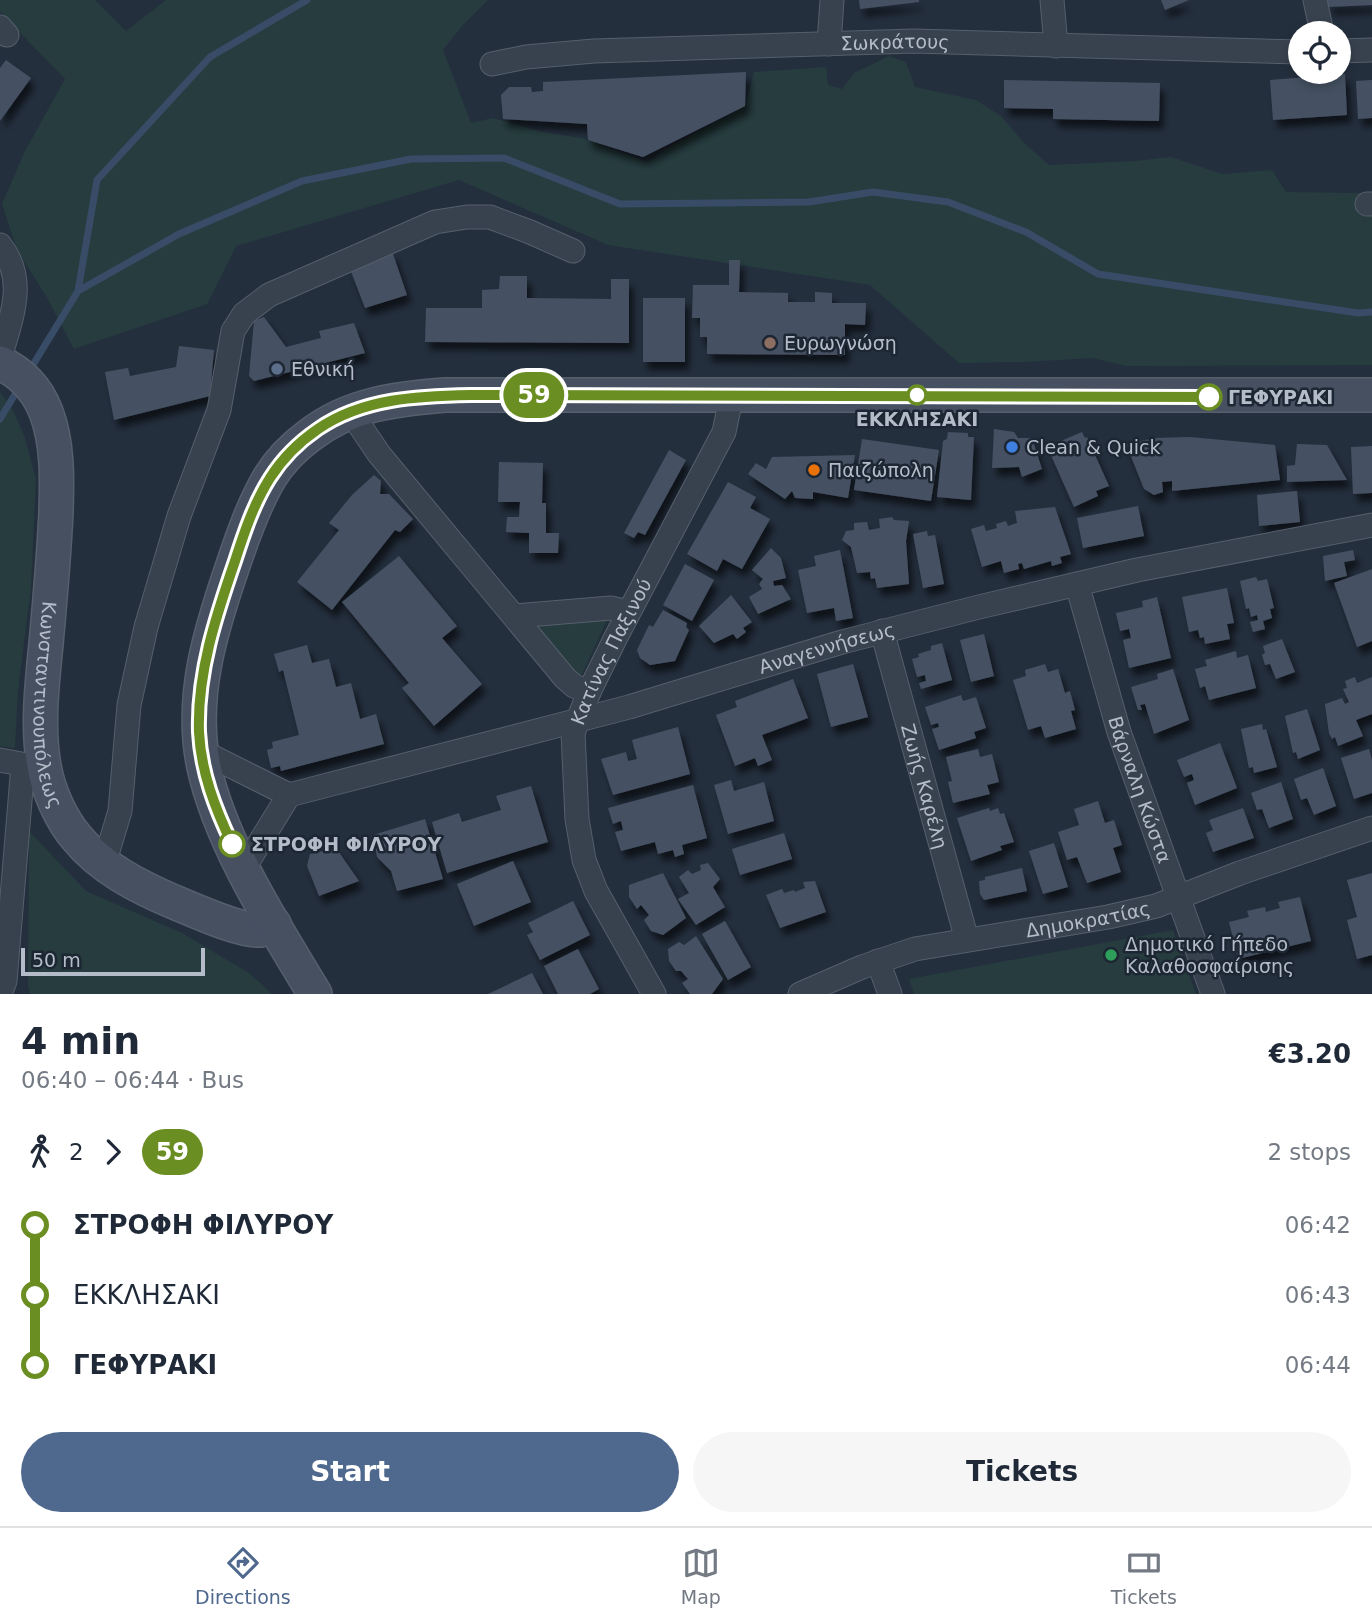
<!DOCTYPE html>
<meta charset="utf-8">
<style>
:root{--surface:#fff;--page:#f6f6f7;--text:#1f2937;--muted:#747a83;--line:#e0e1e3;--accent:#4f688e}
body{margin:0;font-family:"DejaVu Sans",sans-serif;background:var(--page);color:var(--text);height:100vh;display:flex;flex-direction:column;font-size:26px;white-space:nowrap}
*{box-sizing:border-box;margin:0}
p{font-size:23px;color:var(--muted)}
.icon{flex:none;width:38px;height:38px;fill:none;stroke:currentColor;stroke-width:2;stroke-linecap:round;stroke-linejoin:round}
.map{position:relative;height:994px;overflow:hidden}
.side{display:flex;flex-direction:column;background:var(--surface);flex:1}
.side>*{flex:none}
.badge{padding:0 14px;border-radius:23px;font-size:24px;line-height:46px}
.controls{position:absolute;left:1288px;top:21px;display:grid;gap:14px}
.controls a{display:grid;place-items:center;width:63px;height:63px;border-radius:50%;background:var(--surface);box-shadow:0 4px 10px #0003;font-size:35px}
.scale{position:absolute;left:21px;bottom:18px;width:184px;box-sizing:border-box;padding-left:7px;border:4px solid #b4bcc9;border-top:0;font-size:19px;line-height:24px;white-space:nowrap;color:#b4bcc9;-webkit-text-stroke:5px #1d2633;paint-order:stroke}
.map>.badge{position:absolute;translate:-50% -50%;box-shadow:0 0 0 4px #fff}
.legs{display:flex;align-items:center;gap:10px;height:77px;padding:0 21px;font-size:23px}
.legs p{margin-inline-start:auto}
.overview{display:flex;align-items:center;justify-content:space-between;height:119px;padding:0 21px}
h1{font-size:38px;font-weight:600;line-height:52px}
.primary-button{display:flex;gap:14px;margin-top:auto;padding:14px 21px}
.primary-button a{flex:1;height:80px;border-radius:42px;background:var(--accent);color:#fff;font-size:28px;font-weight:600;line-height:80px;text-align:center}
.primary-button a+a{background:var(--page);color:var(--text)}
ul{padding:0 21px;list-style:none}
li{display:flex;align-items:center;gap:24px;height:70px;font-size:26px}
li i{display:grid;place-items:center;width:10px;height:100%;margin:0 9px;background:currentColor}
li i::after{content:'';width:18px;height:18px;margin:-9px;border:5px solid;border-radius:50%;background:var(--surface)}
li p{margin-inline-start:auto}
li:first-child i{background:linear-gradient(#0000 50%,currentColor 0)}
li:last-child i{background:linear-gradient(currentColor 50%,#0000 0)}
.dock{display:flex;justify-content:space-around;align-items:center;height:98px;border-top:2px solid var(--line);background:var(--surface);font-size:19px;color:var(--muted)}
.dock a{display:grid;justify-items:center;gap:4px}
.dock .active{color:var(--accent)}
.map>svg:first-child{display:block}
</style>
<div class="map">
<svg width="1372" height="994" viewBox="0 0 1372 994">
<defs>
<filter id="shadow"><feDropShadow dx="4.5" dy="8" stdDeviation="3.5" flood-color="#0009"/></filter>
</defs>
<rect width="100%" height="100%" fill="#242f3e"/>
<path fill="#263c3f" d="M0,0H95L126,31L166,0H488L462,26L443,50L471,123L493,118L543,132L582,138L647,162L666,149L745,106L754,72L826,67L828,85L842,89L854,73L889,56L906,62L915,87L976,100L1001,116L1024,143L1049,165L1135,161L1171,157L1222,174L1272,170L1286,192L1359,193L1365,211H1372V365L1126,366L1093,358L1023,362L959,363L870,285L608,245L459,180L236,246L207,304L74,349L46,296L17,250L2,204L25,151L65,79L0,12Z
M0,392L13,410L25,438L36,479L31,588L18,690L15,748L0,746Z
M607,620L580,679L534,625Z
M29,831L86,891L182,933L249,973L272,994H30L28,986Z
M1173,930L1196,994H914L909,979Z"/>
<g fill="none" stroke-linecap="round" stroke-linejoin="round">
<path stroke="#394c67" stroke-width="7" d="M78,291L97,180L210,57L307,0
M28,373L78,291L179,234L302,181L411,159L504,158L620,204L809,202L873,192L948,202L1026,232L1098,274L1358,313L1372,312
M0,419L20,386"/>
</g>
<path fill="#455162" filter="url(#shadow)" d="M859,0H919V2L860,9Z
M1161,0H1189L1165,10Z
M1328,0H1372V5L1328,7Z
M6,60L31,78L0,121V68Z
M746,72L745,106L643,157L588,140L587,124L503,119L501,95L509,87H531L532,92L543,91V82Z
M1345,74L1347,115L1273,120L1270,80Z
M1004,80L1160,83L1159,121L1053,119V109L1004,108Z
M1372,80V118L1358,119L1356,81Z
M392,251L407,295L365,308L350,269Z
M729,260H740L739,292L788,293V302H815V292L832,293V303H866L865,325L845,324V355L707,354V337H700V318H692L693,285H729Z
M500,276H527V298L611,299V279H629V343L425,342L426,308H482V290L499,289Z
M643,298H685V362H643Z
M264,317L286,347L321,338L319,331L354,323L365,353L254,381L249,376L254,321Z
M179,346L214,350L210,396L114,420L105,372L128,368L130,376L176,367Z
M994,429L1014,432L1018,438H1032L1042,469L1022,477L1019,467L992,468Z
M948,432L968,433V437H974L971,500L937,497L943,441L947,439Z
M1082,432L1085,438L1087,437L1109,486L1096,491L1098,496L1074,507L1050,453L1052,452L1049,446Z
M1155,438L1190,437L1275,445L1280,480L1172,491V481L1162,482L1163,492L1154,495L1144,489L1126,444Z
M862,439L939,450L931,501L854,490Z
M1297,444L1327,445L1347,480L1287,482V466L1295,465Z
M1372,446V493L1353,494L1351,447Z
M669,450L686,460L645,535L638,532L634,538L624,533Z
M855,455L848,498L813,492V499L795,498L792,491L785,499L748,474L756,463L766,469L772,457Z
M499,462L543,463L542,503H546V533H559L558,553H529V533L506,532L507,517H519L520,502H498Z
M374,475L381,481L380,494H389L413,519L400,532L395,530L332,610L297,582L339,530L329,523L352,495Z
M728,482L756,497L750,508L770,519L742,569L723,559L717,571L687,554Z
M1297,491L1300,522L1259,526L1257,495Z
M1138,506L1144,536L1083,548L1077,518Z
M1055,507L1071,554L1060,557L1062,563L1052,566L1051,561L1024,569L1022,563L1018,564L1019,569L1004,573L1001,561L982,567L971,529L984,525L986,531L997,528L996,524L1006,521L1008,526L1017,523L1015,511Z
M892,517L894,520L909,521L906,541L909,584L877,588L875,578L871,579L870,572L857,573L851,547L842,540L846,531L854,530V523L867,522L869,530L880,528L879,519Z
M927,531L928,536L935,535L944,584L923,588L913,534Z
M771,548L781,558L786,578L773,581L774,586L782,585L791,599L758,614L749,597L762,589L759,584L763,579L752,570Z
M840,550L853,618L836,621L834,608L807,613L798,570L816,566L814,556Z
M1353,550L1355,560L1344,562L1347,576L1325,581L1323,556Z
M399,556L457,626L442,638L482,684L434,726L402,688L409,683L342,602Z
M685,564L714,580L692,621L663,605Z
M1372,569V641L1357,647L1334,583Z
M1256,577L1258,581L1267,579L1274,608L1270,609L1272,618L1263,621L1265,629L1253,632L1250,622L1258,620L1257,615L1251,617L1249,608L1246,609L1240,581Z
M1227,588L1234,623L1227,624L1230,639L1205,644L1204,637L1200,638L1198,630L1189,632L1182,597Z
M731,595L752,622L743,628L746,632L737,639L733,634L714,643L699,626Z
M1157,597L1171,658L1129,668L1123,640L1131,638L1129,629L1120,631L1116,613L1143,607L1142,601Z
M663,610L687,623L686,627L689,630L675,661L650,665L640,658L637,650L649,625L653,627Z
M984,634L994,676L971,682L960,640Z
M1282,639L1295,672L1276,679L1270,664L1265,665L1262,655L1265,653L1263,646Z
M942,643L952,680L921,689L919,683L926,681L925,675L917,677L912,659L919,657L918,654L931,650V646Z
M307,645L312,663L329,659L336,687L351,683L360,719L376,714L384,744L281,771L280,766L271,768L267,750L273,748L272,742L299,735L283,670L279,672L274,654Z
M1236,651L1237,658L1248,655L1256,688L1209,700L1205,686L1200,688L1195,669L1207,666L1205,660Z
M853,664L868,717L831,727L817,674Z
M1045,664L1048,672L1058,669L1065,693L1070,691L1075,710L1071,711L1076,729L1045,738L1041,726L1028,730L1013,680L1026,676L1025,670Z
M1173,669L1189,720L1154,734L1145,704L1140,705L1142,710H1138L1131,687L1158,679L1157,674Z
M1355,677L1357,683L1372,677V714L1356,720L1363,736L1338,746L1335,737L1332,739L1329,733L1325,704L1342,698L1345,704L1349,702L1343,689L1347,688L1345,681Z
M793,679L808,718L762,735L772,760L758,766L755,758L735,766L716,715L737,707L735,701Z
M961,695L963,701L976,697L986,728L974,732L976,738L939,750L932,729L939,727L938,723L931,725L925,707Z
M1307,709L1320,750L1298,759L1296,752L1293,753L1285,716Z
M1262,724L1263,730L1266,729L1277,767L1254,773L1253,767L1249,768L1241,729Z
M678,727L690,774L613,795L601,759L626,752L628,761L637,759L632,740Z
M1220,743L1237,788L1195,805L1187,783L1194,780L1192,774L1184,777L1177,760Z
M978,749L980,757L992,754L999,782L987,785L990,794L953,803L948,782L952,781L946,757Z
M1369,749L1372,760V793L1354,799L1341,758Z
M1323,768L1336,806L1314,815L1307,798L1301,800L1294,779Z
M731,780L734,791L764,782L774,821L728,834L714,785Z
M1281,782L1293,819L1269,828L1262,809L1257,810L1251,793Z
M693,785L707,838L682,845L684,854L675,857L673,850L658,854L655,842L621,851L615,832L623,830L621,821L613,824L608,808Z
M531,786L548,842L447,873L432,822L459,813L462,822L501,810L496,796Z
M1098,801L1105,823L1114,820L1122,845L1113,848L1121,872L1087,883L1077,857L1067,860L1058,832L1079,825L1074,809Z
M989,808L990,811L998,808L1000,814L1004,813L1014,842L1000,846L1002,850L971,861L957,818Z
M1243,808L1254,838L1213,852L1206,833L1213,830L1209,820Z
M425,819L443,879L397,891L391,871L377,857L373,835Z
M784,833L792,859L740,875L732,849Z
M1054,843L1068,887L1043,894L1029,851Z
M336,848L359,881L319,896L307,866L310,854Z
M513,861L531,902L474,926L457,884Z
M708,863L720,879L713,887L725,907L696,925L678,899L689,893L679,877L688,870L692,874L701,870L700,865Z
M1022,868L1027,891L984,900L980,894L979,881L985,880V877Z
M663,873L686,918L663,935L651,931L644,920L649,915L641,905L637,909L629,897V885Z
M1372,873V955L1357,959L1347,920L1357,917L1347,880Z
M815,881L826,912L780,928L766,895L782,889L784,893L794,890L795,892L805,888L803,882Z
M1300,897L1311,941L1238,959L1229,922L1249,917L1247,911L1265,907L1266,912L1280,908L1278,902Z
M573,901L590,935L540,960L527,935L533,932L528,923Z
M725,921L751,967L728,980L702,934Z
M696,936L723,979L712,994H690L682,983L688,979L681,971H676L669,961L668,949L679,942L684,945Z
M578,949L599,989L590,994H558L544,966Z
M532,973L543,994H488Z"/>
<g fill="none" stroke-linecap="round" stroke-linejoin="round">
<defs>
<g id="minor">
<path d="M1052,0L1056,46"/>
<path d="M1315,0L1322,33"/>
<path d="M0,27L7,35"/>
<path d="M829,44L832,0"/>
<path d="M1339,51L1372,50"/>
<path id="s1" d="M492,64L526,57L594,51L914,41L1300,52"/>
<path d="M1367,204H1372"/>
<path d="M0,245C28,280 11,318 0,358"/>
<path d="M350,411L379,454L565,678L574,686L589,692"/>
<path id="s2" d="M1077,584L1119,732L1213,994"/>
<path d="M515,616L611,608L628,612"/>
<path id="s3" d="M882,631L967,940"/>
<path id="s4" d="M201,751L289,795L629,707L842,642L979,607L1137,570L1372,525"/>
<path d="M0,760L37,767"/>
<path d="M104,864L120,811L129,705L146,627L179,516L219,410L233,331L244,314L269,295L435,222L467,217H490L530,232L573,251"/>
<path d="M244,868L289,795"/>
<path d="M878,961L890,994"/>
<path d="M0,994L5,981L23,765"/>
<path id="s5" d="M654,994L596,891L584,860L577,819L573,733L589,692L616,637L724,432L732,394"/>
<path id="s6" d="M800,994L862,967L915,949L1108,917L1156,906L1240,873L1372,828"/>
</g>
<g id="secondary">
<path id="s7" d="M0,363C22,373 37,389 46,412C58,443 57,479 56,512C54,556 50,600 46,644C42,684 37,727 44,766C48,790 61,820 77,838C101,868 139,887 174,902C194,910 239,931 260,930C265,929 270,927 274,924"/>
<path d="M315,994C274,926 221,844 204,767C189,698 211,629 233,565C243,535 254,504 270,477C280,461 295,446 310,435C350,404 396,399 445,395H1372"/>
</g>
</defs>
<use href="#minor" stroke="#565f6c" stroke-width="25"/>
<use href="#secondary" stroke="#565f6c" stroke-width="36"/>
<use href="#minor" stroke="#38414e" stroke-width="23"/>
<use href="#secondary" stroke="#465061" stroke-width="33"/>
</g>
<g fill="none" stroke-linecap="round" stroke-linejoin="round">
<defs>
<path id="line-1" d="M232,844C215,808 201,772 199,732C197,673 216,616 235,561C244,533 254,503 270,478C282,459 299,442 318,429C363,398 419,396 471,395L1209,397"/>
</defs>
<use href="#line-1" stroke="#fff" stroke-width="16"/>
<use href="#line-1" stroke="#6b8e23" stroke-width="10"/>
</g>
<circle fill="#8d6e63" stroke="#1d2633" stroke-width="2.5" cx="770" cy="343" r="7"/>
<circle fill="#5c6f8a" stroke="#1d2633" stroke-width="2.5" cx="277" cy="369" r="7"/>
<g fill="#fff" stroke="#6b8e23" stroke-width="3.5">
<circle cx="917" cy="395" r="9"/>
<circle cx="1209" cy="397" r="12"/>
<circle cx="232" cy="844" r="12"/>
</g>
<circle fill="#3f7fe0" stroke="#1d2633" stroke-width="2.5" cx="1012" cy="447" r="7"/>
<circle fill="#e8710a" stroke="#1d2633" stroke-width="2.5" cx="814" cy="470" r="7"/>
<circle fill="#2e9e5b" stroke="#1d2633" stroke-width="2.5" cx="1111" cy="955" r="7"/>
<g text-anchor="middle" stroke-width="5" stroke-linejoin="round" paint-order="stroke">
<g font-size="19" fill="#b4bcc9" stroke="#1d2633">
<text dy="7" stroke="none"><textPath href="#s1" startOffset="404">Σωκράτους</textPath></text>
<text dy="7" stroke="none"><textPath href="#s4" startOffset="656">Αναγεννήσεως</textPath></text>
<text dy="7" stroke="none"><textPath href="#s5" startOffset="369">Κατίνας Παξινού</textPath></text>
<text dy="7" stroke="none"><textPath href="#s7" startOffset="364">Κωνσταντινουπόλεως</textPath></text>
<text dy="7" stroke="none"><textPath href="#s3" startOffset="161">Ζωής Καρέλη</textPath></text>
<text dy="7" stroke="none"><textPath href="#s2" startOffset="215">Βάρναλη Κώστα</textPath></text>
<text dy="7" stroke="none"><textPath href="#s6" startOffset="299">Δημοκρατίας</textPath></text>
</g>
<g font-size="19" fill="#b4bcc9" stroke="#1d2633" text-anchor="start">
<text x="784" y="350">Ευρωγνώση</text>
<text x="291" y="376">Εθνική</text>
<text x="1026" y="454">Clean &amp; Quick</text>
<text x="828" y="477">Παιζώπολη</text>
<text x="1125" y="951">Δημοτικό Γήπεδο<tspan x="1125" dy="22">Καλαθοσφαίρισης</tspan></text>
</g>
<g font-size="19" font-weight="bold" fill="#b4bcc9" stroke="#1d2633" text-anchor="start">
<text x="1228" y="404">ΓΕΦΥΡΑΚΙ</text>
<text x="917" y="426" text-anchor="middle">ΕΚΚΛΗΣΑΚΙ</text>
<text x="251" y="851">ΣΤΡΟΦΗ ΦΙΛΥΡΟΥ</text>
</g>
</g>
</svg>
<div class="controls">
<a><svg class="icon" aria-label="locate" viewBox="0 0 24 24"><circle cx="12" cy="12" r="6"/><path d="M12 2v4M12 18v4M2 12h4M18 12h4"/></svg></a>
</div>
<div class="scale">50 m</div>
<b class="badge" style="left:534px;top:395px;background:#6b8e23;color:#fff">59</b>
</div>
<section class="side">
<div class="overview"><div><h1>4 min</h1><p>06:40 – 06:44 · Bus</p></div><b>€3.20</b></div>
<div class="legs"><svg class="icon" aria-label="walk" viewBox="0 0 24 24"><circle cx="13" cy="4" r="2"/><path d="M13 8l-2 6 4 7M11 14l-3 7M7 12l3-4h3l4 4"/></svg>2<svg class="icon" aria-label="forward" viewBox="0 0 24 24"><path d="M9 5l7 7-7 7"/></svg><b class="badge" style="background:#6b8e23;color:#fff">59</b><p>2 stops</p></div>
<ul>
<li><i style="color:#6b8e23"></i><b>ΣΤΡΟΦΗ ΦΙΛΥΡΟΥ</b><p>06:42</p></li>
<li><i style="color:#6b8e23"></i><span>ΕΚΚΛΗΣΑΚΙ</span><p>06:43</p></li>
<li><i style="color:#6b8e23"></i><b>ΓΕΦΥΡΑΚΙ</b><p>06:44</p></li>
</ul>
<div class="primary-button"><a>Start</a><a>Tickets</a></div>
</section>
<nav class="dock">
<a class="active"><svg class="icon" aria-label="directions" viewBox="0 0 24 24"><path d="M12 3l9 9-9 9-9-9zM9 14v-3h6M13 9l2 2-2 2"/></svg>Directions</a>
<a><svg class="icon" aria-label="map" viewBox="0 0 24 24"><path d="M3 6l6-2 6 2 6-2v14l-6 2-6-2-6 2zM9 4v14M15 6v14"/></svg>Map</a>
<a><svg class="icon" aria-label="tickets" viewBox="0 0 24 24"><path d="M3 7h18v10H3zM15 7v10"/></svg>Tickets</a>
</nav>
